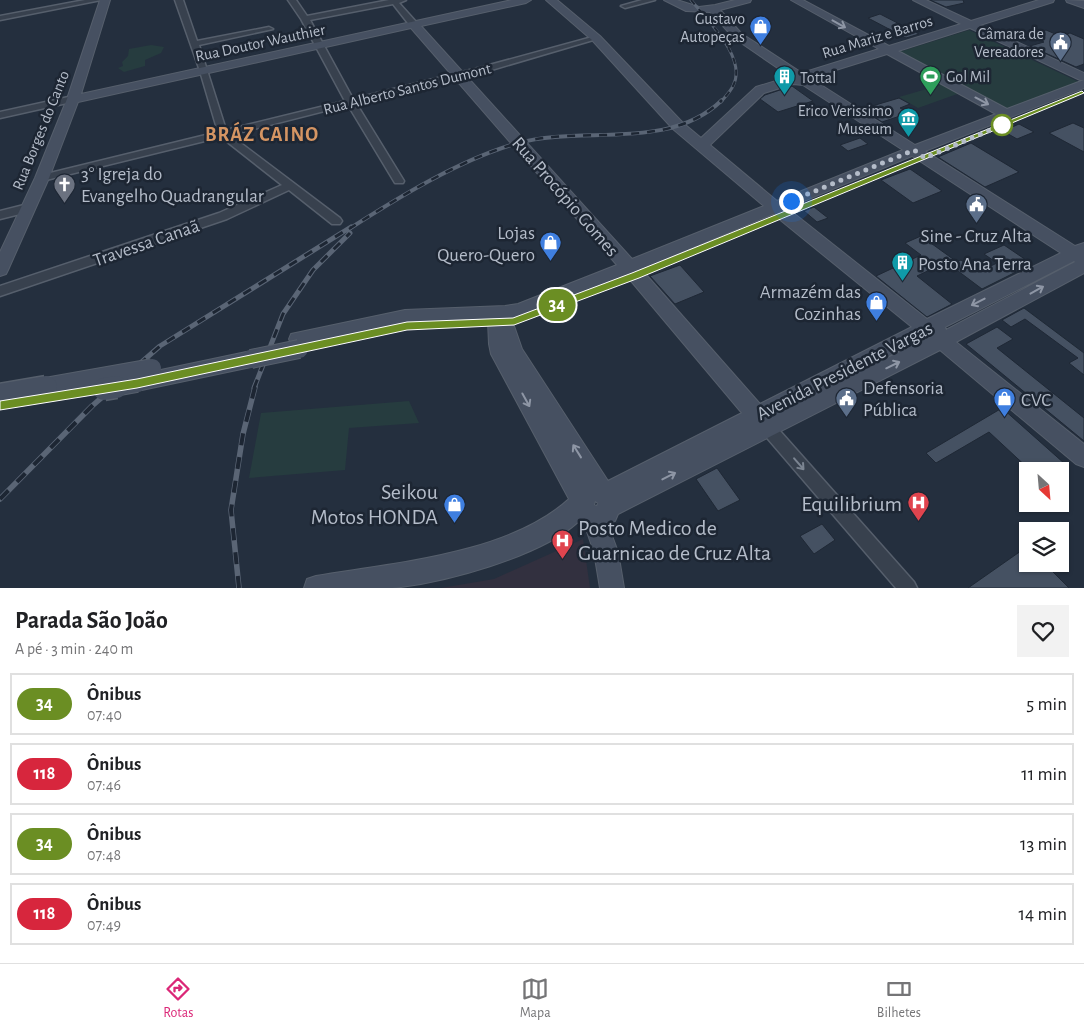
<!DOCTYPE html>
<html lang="pt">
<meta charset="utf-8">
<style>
:root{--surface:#fff;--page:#f2f2f2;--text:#202124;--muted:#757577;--line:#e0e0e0;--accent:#db2777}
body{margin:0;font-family:"Alegreya Sans",sans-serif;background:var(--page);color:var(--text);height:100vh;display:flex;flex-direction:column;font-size:19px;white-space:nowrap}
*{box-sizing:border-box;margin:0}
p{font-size:16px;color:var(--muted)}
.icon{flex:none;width:28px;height:28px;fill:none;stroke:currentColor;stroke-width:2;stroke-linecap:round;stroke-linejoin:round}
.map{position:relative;height:588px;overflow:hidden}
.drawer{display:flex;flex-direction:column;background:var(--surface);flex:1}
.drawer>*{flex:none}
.badge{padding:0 10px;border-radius:16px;font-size:18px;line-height:32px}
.needle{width:32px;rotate:154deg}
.buttons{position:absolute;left:1019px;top:462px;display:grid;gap:10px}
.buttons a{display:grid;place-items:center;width:50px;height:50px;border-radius:0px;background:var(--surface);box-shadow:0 1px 4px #0004;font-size:25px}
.you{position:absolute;width:25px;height:25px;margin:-12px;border:4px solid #fff;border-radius:50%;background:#1a73e8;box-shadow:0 0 0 8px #1a73e833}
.map>.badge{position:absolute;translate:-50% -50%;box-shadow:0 0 0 2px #fff}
.round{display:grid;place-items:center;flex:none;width:52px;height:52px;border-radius:0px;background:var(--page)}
.overview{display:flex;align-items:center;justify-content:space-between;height:85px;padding:0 15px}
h1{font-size:24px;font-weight:600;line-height:38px}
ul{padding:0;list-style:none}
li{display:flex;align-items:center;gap:15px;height:62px;margin:0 10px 8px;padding:0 5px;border:2px solid var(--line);border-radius:0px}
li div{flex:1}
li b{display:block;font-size:19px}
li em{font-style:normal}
li .badge{min-width:55px;font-weight:700;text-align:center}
.tab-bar{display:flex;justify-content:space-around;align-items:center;height:70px;border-top:1px solid var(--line);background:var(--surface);font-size:14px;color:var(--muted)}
.tab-bar a{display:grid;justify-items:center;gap:2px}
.tab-bar .current{color:var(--accent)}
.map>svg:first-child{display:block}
</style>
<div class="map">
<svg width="1084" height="588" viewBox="0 0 1084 588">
<rect width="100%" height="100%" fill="#242f3e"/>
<path fill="#32303f" d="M583,539L590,588H441L494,579Z"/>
<path fill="#263c3f" d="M969,30L1079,82L1003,111L896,53Z
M151,45L164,47L161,53L145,60V66L124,72L118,68L123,66L122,62L128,56L129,49Z
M944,84L960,93L918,108L899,97Z
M409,401L419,423L349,428L345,470L249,478L261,413Z"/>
<path fill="#455162" stroke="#1f2835" d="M930,0H963L964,3L946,7Z
M880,14L919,34L906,38L868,18Z
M1046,30L1060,36L1070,33L1084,39V64L1076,67L1030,46L1044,42L1030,36Z
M792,86L813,101L778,112L760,99L765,95Z
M899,98L910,104L900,108L909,113L882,122L862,109Z
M1073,123L1084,128V152L1049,133Z
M1019,124L1034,132L1017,139L1003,131Z
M860,138L868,144L848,151L840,145Z
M971,143L1019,172L985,187L938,157Z
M910,169L942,191L913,203L881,180Z
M814,207L828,218L817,222L804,211Z
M921,236L953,259L917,276L952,304L927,317L876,276L921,255L905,243Z
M1004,245L1032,264L982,289L950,265L961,260L978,272L997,263L984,254Z
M680,265L704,292L675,304L650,276Z
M1024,308L1084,353V375L1069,363L1078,358L1025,319L1011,327L1002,320Z
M997,327L1013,339L997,348L1084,418V441L966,344Z
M1002,408L1065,464L1052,471H1038L1035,469L1031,471L989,432L936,463L926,453Z
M717,468L740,500L718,511L696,479Z
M822,524L835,540L814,554L800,536Z
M1028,546V564H1045L1069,588H968Z"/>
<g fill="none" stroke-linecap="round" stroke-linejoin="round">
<defs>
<path id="street" d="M85,0H101L0,20V16Z
M175,0H183L197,41L269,27L273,29L199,45L226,130L345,101L301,19L288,0H296L307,16L389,0H406L399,3L417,23V27H411L393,4L310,20L353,99L482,67L596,36L600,38L488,71L356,103L404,181L403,183H395L348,105L230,135L340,218L342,221L340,224H332L289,190L227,219L0,296V286L219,213L282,185L221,137L42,181L37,178L42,175L218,132L200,71Z
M642,0H655L625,8L621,6Z
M73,96L76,97V101L0,118V112Z
M28,204L32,205L33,208L32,211L0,219V211Z
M767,420L772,422L914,582L917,588H896L762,432L760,427L762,422Z"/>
<path id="secondary" d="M100,0H110L81,94L512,0H531L526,3L421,26L632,259L764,206L673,129L592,40L546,0H557L600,36L683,123L701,138L756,87L789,77L788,75L734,38L710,12L686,11L664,0H677L699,7L715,5L735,0H751L750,2L720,10L742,34L802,73L879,49L791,0H803L889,46L961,24L913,0H926L971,21L1039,0H1054L1053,2L980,25L1084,73V88L925,151L1075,246L1084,243V273L956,342L1084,444V467L1076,464L940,350L618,514L615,521L608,525L618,552L624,588H600L594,552L585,526L578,522C540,557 443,583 392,588C363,588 333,588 304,588L307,579L316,576C394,563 509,554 569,499L491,354L489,344L488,321L405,324L298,346L291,344L289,339L291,334L405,310L505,306L518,304L617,265L411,28L78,102L49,178L8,270L6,274L0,276V252L35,178L67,99ZM970,28L1080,80H1084L1007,109L898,51ZM887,54L996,114L915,145L810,78ZM793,84L803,85L903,150L777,201L710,145L764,93ZM912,156L1061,253L927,319L787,208ZM773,214L912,327L760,404L641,269ZM1074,261L1075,262L946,330L945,327ZM626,275L742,413L608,481L522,349L514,326L506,324V320L526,315ZM923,338L924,340L847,378ZM595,501L598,503L597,506L594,505Z
M1066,0L1084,1V8L1067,2Z
M251,351L258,353L261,359L258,365L251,367L137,391L130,389L127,383L130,377L137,375Z"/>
</defs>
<use href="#street" stroke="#565f6c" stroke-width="3"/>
<use href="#secondary" stroke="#565f6c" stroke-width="2"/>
<use href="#street" fill="#38414e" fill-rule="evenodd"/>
<use href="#secondary" fill="#465061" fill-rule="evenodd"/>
<defs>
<path id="rail-far3" d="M691,0C707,20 748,58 733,86C730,92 725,97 721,102"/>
<path id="rail-far2" d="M349,229C399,197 461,159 518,143C582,125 669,152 722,100"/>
<path id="rail-far1" d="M112,388L160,346L351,227
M254,388L283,314L313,270L350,233"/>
<path id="rail" d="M0,499L92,406L114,387
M239,588L231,510L243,434L255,387"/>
</defs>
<use href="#rail-far3" stroke="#5a6575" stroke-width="3"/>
<use href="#rail-far2" stroke="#5a6575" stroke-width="4"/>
<use href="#rail-far1" stroke="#5a6575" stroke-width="5"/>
<use href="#rail" stroke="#5a6575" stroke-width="5.5"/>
<use href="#rail-far3" stroke="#1d2633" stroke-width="2" stroke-dasharray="6" stroke-linecap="butt"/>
<use href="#rail-far2" stroke="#1d2633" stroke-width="2.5" stroke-dasharray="8" stroke-linecap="butt"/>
<use href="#rail-far1" stroke="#1d2633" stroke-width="3" stroke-dasharray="9" stroke-linecap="butt"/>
<use href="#rail" stroke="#1d2633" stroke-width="4" stroke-dasharray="12" stroke-linecap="butt"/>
<defs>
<path id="secondary-bridge-far1" d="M251,359L299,349
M39,388L152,368
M109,388L137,383"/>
<path id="secondary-bridge" d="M104,389L116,387
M0,395L46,387"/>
</defs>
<use href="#secondary-bridge-far1" stroke="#565f6c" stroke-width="20" stroke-linecap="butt"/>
<use href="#secondary-bridge" stroke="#565f6c" stroke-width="25" stroke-linecap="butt"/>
<use href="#secondary-bridge-far1" stroke="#465061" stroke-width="18"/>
<use href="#secondary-bridge" stroke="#465061" stroke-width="22"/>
</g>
<defs><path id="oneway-shaft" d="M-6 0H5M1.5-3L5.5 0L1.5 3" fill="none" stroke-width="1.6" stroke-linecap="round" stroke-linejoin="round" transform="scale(1.25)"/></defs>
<g stroke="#8e96a5">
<use href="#oneway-shaft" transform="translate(839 24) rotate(29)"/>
<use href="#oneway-shaft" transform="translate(982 101) rotate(28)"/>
<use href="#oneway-shaft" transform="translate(1037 290) rotate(-29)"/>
<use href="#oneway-shaft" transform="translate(978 302) rotate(153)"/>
<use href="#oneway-shaft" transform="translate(893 365) rotate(-26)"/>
<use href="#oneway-shaft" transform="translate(526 400) rotate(61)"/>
<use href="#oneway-shaft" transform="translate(577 451) rotate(-122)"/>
<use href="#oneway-shaft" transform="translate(669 476) rotate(-27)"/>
</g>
<use stroke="#7c8592" href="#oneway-shaft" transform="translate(799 464) rotate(49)"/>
<path fill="#6b8e23" stroke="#fff" d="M1082,91L1084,93L639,278L514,325L407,330L137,388L0,410V401L137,379L407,322L513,318L632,273Z"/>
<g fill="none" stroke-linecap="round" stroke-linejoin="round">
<path stroke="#b4bcc9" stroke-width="5" stroke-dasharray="0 9" d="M791,201L914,150L925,158L1002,125"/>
</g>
<defs>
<symbol id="shop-pin" viewBox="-11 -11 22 30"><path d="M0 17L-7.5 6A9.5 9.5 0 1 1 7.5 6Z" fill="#3f7fe0" stroke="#1d2633"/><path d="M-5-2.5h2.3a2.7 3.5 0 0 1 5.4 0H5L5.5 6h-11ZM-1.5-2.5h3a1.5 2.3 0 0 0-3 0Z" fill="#fff"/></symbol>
<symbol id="civic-pin" viewBox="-11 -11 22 30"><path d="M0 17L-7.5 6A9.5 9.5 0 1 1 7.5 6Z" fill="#5c6f8a" stroke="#1d2633"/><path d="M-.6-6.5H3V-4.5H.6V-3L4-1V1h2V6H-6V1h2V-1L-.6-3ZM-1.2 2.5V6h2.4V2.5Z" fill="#fff"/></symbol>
<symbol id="stadium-pin" viewBox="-11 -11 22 30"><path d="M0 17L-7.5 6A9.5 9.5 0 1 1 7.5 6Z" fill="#2e9e5b" stroke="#1d2633"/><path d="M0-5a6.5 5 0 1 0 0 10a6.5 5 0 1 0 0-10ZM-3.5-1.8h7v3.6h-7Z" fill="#fff"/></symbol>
<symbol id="building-pin" viewBox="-11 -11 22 30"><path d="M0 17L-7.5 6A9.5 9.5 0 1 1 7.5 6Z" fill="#0f9aa8" stroke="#1d2633"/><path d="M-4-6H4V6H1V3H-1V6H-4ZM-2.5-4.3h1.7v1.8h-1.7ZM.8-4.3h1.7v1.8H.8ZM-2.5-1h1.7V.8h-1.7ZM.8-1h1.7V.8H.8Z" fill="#fff"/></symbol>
<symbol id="museum-pin" viewBox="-11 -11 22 30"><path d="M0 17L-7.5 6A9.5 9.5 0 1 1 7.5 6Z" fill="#0f9aa8" stroke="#1d2633"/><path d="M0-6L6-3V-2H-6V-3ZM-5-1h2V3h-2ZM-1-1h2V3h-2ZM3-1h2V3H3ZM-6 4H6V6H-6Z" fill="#fff"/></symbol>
<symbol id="church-pin" viewBox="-11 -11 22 30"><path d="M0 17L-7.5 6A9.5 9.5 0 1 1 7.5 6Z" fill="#6b7280" stroke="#1d2633"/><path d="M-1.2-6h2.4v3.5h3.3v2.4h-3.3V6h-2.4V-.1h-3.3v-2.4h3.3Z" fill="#fff"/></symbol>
<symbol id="hospital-pin" viewBox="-11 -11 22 30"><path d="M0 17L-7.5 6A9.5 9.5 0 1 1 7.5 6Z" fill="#e0444e" stroke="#1d2633"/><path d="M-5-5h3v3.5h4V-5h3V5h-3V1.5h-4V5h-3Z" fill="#fff"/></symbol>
</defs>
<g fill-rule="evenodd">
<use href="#shop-pin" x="748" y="14" width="25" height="34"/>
<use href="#civic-pin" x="1048" y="30" width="25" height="34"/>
<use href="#stadium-pin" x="918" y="64" width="25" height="34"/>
<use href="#building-pin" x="772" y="64" width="25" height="34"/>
<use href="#museum-pin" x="896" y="106" width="25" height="34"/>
<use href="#church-pin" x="52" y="172" width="25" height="34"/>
<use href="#civic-pin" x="964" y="192" width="25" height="34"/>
<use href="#shop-pin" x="538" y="230" width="25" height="34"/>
<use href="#building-pin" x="890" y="250" width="25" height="34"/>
<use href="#shop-pin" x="864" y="290" width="25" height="34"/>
<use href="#civic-pin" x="834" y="386" width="25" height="34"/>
<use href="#shop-pin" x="992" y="386" width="25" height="34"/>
<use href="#hospital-pin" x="906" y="490" width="25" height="34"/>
<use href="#shop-pin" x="442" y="492" width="25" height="34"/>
<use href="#hospital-pin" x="550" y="528" width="25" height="34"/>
</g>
<circle fill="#fff" stroke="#6b8e23" stroke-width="2.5" cx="1002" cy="125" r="10"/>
<g text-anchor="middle" stroke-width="5" stroke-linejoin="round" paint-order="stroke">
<g font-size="16" fill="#b4bcc9" stroke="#1d2633" text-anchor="end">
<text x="745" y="24">Gustavo<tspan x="745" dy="18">Autopeças</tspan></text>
<text x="1044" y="39">Câmara de<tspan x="1044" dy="18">Vereadores</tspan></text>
<text x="946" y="82" text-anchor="start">Gol Mil</text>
<text x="800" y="83" text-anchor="start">Tottal</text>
<text x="892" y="116">Erico Verissimo<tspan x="892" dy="18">Museum</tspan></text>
</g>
<g font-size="16" fill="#b4bcc9" stroke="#1d2633">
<text transform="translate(877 36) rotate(-17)" y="6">Rua Mariz e Barros</text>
<text transform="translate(260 42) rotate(-12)" y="6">Rua Doutor Wauthier</text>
<text transform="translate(407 88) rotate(-14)" y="6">Rua Alberto Santos Dumont</text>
<text transform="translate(40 130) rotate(-68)" y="6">Rua Borges do Canto</text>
</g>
<g font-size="19" fill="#b4bcc9" stroke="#1d2633" text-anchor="start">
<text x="81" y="180">3° Igreja do<tspan x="81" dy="22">Evangelho Quadrangular</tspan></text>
<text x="535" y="239" text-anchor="end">Lojas<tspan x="535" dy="22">Quero-Quero</tspan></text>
<text x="976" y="242" text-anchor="middle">Sine - Cruz Alta</text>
<text x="918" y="270">Posto Ana Terra</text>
<text x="861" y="298" text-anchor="end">Armazém das<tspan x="861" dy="22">Cozinhas</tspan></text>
<text x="863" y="394">Defensoria<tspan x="863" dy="22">Pública</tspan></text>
<text x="1021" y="406">CVC</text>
</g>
<g font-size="19" fill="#b4bcc9" stroke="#1d2633">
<text transform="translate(566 196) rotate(49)" y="7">Rua Procópio Gomes</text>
<text transform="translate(146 242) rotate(-19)" y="7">Travessa Canaã</text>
<text transform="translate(844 370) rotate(-27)" y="7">Avenida Presidente Vargas</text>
</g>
<g font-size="20" font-weight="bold" letter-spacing="1" fill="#d59563" stroke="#1d2633">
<text x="262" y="141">BRÁZ CAINO</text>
</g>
<g font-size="22" fill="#b4bcc9" stroke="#1d2633" text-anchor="end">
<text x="438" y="499">Seikou<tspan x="438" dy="25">Motos HONDA</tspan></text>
<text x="902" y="511">Equilibrium</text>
<text x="578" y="535" text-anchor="start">Posto Medico de<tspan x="578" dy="25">Guarnicao de Cruz Alta</tspan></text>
</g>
</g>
</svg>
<div class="buttons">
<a><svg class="needle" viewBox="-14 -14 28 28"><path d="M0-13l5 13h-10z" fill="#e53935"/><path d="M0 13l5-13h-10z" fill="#757577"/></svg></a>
<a><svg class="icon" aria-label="layers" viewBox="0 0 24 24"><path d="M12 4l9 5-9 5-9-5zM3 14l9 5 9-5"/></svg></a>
</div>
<div class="you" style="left:791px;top:201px"></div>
<b class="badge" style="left:557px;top:305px;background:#6b8e23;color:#fff">34</b>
</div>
<section class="drawer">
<div class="overview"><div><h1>Parada São João</h1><p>A pé · 3 min · 240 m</p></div><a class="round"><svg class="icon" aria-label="heart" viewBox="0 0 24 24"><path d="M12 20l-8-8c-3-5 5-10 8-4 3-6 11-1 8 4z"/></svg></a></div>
<ul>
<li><span class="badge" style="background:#6b8e23;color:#fff">34</span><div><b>Ônibus</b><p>07:40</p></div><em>5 min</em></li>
<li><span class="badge" style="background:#d7263d;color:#fff">118</span><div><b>Ônibus</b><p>07:46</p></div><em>11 min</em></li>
<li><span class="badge" style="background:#6b8e23;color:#fff">34</span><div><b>Ônibus</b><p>07:48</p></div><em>13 min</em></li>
<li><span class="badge" style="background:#d7263d;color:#fff">118</span><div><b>Ônibus</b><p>07:49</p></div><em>14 min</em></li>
</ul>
</section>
<nav class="tab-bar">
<a class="current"><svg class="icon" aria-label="directions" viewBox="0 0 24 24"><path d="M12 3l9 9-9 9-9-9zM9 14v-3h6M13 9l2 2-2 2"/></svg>Rotas</a>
<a><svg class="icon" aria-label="map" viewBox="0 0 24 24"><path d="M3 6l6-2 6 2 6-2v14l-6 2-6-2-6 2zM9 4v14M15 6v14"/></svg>Mapa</a>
<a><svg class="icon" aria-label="tickets" viewBox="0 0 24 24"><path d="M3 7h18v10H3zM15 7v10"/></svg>Bilhetes</a>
</nav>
